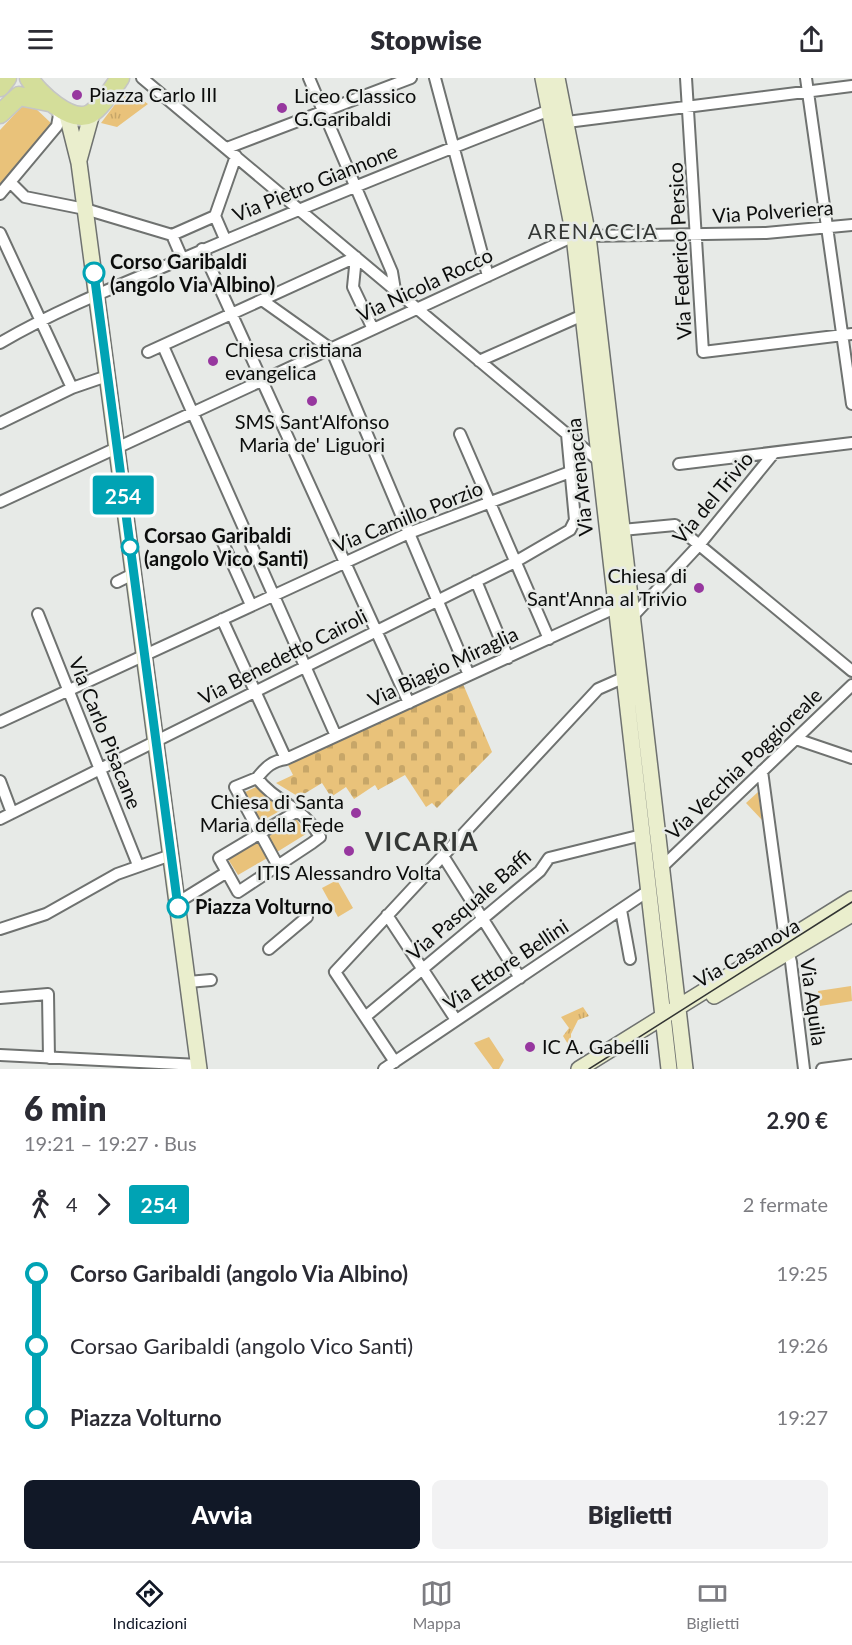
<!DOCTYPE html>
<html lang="it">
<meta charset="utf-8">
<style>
:root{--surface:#fff;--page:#f2f2f3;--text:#2b2b33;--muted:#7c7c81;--line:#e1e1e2;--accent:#111827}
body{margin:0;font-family:Lato,sans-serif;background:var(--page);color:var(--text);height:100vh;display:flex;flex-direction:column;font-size:22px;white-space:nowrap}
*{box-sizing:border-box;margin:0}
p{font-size:20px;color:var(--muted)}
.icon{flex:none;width:33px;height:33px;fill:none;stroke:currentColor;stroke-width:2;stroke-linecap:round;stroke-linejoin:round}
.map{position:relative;height:991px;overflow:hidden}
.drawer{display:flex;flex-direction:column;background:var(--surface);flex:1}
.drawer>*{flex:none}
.badge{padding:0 12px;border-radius:4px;font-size:21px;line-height:39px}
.map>.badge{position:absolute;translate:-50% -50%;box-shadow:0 0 0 3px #fff}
.legs{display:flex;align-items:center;gap:9px;height:66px;padding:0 24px;font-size:20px}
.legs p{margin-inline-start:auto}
.summary{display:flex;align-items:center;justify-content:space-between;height:102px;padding:0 24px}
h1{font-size:33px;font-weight:800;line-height:45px}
.action{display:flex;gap:12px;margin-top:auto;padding:12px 24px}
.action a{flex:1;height:69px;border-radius:9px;background:var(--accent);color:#fff;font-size:24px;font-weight:800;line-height:69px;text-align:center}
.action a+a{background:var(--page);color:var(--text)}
ul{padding:0 24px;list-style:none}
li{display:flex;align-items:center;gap:21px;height:72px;font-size:22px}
li i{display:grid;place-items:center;width:9px;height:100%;margin:0 8px;background:currentColor}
li i::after{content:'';width:15px;height:15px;margin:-8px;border:4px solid;border-radius:50%;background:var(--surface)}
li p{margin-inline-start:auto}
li:first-child i{background:linear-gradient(#0000 50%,currentColor 0)}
li:last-child i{background:linear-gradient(currentColor 50%,#0000 0)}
header{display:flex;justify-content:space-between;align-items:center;height:78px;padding:0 24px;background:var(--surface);font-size:27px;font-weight:800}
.dock{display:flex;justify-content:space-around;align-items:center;height:84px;border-top:2px solid var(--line);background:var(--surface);font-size:16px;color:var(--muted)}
.dock a{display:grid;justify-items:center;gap:3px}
.dock .on{color:var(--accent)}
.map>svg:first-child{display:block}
</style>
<header><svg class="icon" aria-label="menu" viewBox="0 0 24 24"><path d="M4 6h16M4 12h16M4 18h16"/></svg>Stopwise<svg class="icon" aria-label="share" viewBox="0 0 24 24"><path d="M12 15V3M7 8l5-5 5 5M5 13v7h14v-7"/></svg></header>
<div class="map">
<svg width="852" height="991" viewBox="0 0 852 991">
<defs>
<pattern id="grass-tufts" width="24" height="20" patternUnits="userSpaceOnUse" patternTransform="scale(1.5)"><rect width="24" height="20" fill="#e9c27a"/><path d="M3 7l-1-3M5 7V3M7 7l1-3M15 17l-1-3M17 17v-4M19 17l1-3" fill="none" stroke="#c7a668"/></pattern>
<pattern id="cemetery-stones" width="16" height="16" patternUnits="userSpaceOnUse" patternTransform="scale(1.5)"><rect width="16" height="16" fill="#e9c27a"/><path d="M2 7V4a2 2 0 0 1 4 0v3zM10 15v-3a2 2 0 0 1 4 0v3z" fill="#c7a668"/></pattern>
</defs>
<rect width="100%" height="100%" fill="#e7eae7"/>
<path fill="url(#grass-tufts)" d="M129,12L148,26L117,49L101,45L122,17Z
M583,929L589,938L578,942L571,956V971L563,958L569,950L561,939Z"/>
<path fill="url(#cemetery-stones)" d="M463,606L492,674L437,730L432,725L426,729L405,697L378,712L375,707L354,721L346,709L331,719L322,705L299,719L276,705L293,697L288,687Z"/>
<path fill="#e9c27a" d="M25,25L33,28L52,46L0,106V52Z
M258,708L285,730L260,744L243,715Z
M758,714L762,742L746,725Z
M296,740L306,756L277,774L267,758Z
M259,763L269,779L238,797L228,781Z
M337,802L353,830L338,839L322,810Z
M851,908L852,923L820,928L818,913Z
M489,959L504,982L499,991H493L474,965Z"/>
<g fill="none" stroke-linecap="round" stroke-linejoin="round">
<defs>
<path id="street" d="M142,0L599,383
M309,0L392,194L395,212
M435,0L488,198
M686,0L703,274L852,256
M806,0L852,326
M567,44L852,8
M227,70L411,0
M10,104L25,119L85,131L172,157
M0,116L57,48L59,37L55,28
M215,138L236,78
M0,155L72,310
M588,158L766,155L852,147
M202,171L409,625
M356,179L353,209L373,251
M182,180L172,157L215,138L225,161
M262,222L331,271L469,597
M0,265C58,231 120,207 182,181C304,129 426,79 550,32
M163,268L336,658
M148,274L356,179
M479,283L583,237
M0,345L72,310L107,298
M460,356L549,561
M679,386L852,365
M0,424L574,158
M622,452L675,447L852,593
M220,458L251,527
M476,503L508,580
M117,504L133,496
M38,536L138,787
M632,539L699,467L773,376
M222,541L286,681
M0,644L409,455L570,394
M796,661L852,680
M762,693L785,862L791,884L804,991
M257,700C266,689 272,683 286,681L615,530
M0,703L12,735
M0,741L515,484L570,452L575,442L567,356
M443,778L520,900
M278,788C272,777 266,766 260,755L235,709L257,700C277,726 301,726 320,759L312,765L238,814L219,780L299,732
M660,791L852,607
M177,825L227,794
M621,832L630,881
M387,837L456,942
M0,851L46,836L117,796L171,777
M269,871L307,839
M188,904L211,902
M0,920L48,916L49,980
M365,939L540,793L549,780L642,757
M0,977L199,987
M395,984L335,894L598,611L623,600
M384,991L648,813
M822,991L852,987"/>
<path id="secondary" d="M543,0L574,158L669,991
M557,0L588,158L685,991
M66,33L79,85L199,991
M79,82L92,35
M714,918L852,836
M579,991L852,821"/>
<path id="primary" d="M29,0C38,15 71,46 90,36C102,29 112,11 120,0
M0,9L7,0
M0,36L19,18L49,24"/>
</defs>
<use href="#street" stroke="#6f7270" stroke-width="14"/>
<use href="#secondary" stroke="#6f7270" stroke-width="18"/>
<use href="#primary" stroke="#c5c5c5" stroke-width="21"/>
<use href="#street" stroke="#fff" stroke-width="10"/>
<use href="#secondary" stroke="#eaeecd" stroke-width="15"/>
<use href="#primary" stroke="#d4de9a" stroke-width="18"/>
<path stroke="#323432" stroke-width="1.5" d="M589,991L852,824"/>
</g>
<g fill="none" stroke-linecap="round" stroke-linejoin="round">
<defs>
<path id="line-1" d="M94,195L178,829"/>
</defs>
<use href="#line-1" stroke="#fff" stroke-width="14"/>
<use href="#line-1" stroke="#00a3b4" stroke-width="9"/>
</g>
<g fill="#97379f" stroke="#e7eae7" stroke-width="2">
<circle cx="77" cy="17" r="6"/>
<circle cx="282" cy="30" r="6"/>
<circle cx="213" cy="283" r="6"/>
<circle cx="312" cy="323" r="6"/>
<circle cx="699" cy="510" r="6"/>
<circle cx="356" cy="735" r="6"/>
<circle cx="349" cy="773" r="6"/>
<circle cx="530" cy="969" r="6"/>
</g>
<g fill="#fff" stroke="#00a3b4" stroke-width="3">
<circle cx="94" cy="195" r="10"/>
<circle cx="130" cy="469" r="8"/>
<circle cx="178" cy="829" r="10"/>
</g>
<g text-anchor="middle" stroke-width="5" stroke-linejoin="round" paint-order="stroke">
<g font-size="20" fill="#0c0d0c" stroke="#e7eae7" text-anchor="start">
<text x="89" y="24">Piazza Carlo III</text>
<text x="294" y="25">Liceo Classico<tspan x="294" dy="23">G.Garibaldi</tspan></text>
<text x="225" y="279">Chiesa cristiana<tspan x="225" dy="23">evangelica</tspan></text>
<text x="312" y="351" text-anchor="middle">SMS Sant'Alfonso<tspan x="312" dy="23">Maria de' Liguori</tspan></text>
<text x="687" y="505" text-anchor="end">Chiesa di<tspan x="687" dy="23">Sant'Anna al Trivio</tspan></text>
<text x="344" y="731" text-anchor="end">Chiesa di Santa<tspan x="344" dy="23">Maria della Fede</tspan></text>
<text x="349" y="802" text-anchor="middle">ITIS Alessandro Volta</text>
<text x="542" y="976">IC A. Gabelli</text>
</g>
<g font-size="20" fill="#0c0d0c" stroke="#e7eae7">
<text transform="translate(315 105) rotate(-22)" y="7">Via Pietro Giannone</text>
<text transform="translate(773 134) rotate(-4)" y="7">Via Polveriera</text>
<text transform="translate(680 173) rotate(-93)" y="7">Via Federico Persico</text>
<text transform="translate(425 207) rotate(-25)" y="7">Via Nicola Rocco</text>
<text transform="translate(580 399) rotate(-96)" y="7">Via Arenaccia</text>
<text transform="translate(713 420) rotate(-50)" y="7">Via del Trivio</text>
<text transform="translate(408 439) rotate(-22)" y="7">Via Camillo Porzio</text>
<text transform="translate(283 579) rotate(-27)" y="7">Via Benedetto Cairoli</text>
<text transform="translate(443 589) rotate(-25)" y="7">Via Biagio Miraglia</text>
<text transform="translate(105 655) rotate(68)" y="7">Via Carlo Pisacane</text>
<text transform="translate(744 686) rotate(-44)" y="7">Via Vecchia Poggioreale</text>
<text transform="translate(469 827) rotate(-41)" y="7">Via Pasquale Baffi</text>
<text transform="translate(747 875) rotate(-30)" y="7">Via Casanova</text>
<text transform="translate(506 887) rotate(-34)" y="7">Via Ettore Bellini</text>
<text transform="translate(813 924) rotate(82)" y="7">Via Aquila</text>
</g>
<g font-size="20" font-weight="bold" fill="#0c0d0c" stroke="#e7eae7" text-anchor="start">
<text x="110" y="191">Corso Garibaldi<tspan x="110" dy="23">(angolo Via Albino)</tspan></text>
<text x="144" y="465">Corsao Garibaldi<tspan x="144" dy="23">(angolo Vico Santi)</tspan></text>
<text x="195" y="836">Piazza Volturno</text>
</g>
<g font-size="21" letter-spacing="1.5" fill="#343735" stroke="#e7eae7">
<text x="593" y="161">ARENACCIA</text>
</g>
<g font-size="26" font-weight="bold" letter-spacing="1.5" fill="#343735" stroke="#e7eae7">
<text x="422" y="773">VICARIA</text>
</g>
</g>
</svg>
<b class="badge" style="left:123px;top:417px;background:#00a3b4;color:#fff">254</b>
</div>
<section class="drawer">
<div class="summary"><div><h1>6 min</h1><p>19:21 – 19:27 · Bus</p></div><b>2.90 €</b></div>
<div class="legs"><svg class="icon" aria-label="walk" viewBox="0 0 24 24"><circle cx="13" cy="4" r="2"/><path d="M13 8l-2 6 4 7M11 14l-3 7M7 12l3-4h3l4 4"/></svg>4<svg class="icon" aria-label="forward" viewBox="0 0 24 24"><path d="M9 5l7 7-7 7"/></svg><b class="badge" style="background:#00a3b4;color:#fff">254</b><p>2 fermate</p></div>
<ul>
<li><i style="color:#00a3b4"></i><b>Corso Garibaldi (angolo Via Albino)</b><p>19:25</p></li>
<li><i style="color:#00a3b4"></i><span>Corsao Garibaldi (angolo Vico Santi)</span><p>19:26</p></li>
<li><i style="color:#00a3b4"></i><b>Piazza Volturno</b><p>19:27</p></li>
</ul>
<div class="action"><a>Avvia</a><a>Biglietti</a></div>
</section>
<nav class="dock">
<a class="on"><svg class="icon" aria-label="directions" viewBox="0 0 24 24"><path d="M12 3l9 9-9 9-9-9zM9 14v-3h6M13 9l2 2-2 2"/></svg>Indicazioni</a>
<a><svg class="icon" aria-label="map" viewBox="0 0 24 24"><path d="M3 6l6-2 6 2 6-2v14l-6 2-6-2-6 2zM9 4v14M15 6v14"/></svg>Mappa</a>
<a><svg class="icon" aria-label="tickets" viewBox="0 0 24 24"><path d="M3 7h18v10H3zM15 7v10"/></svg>Biglietti</a>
</nav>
